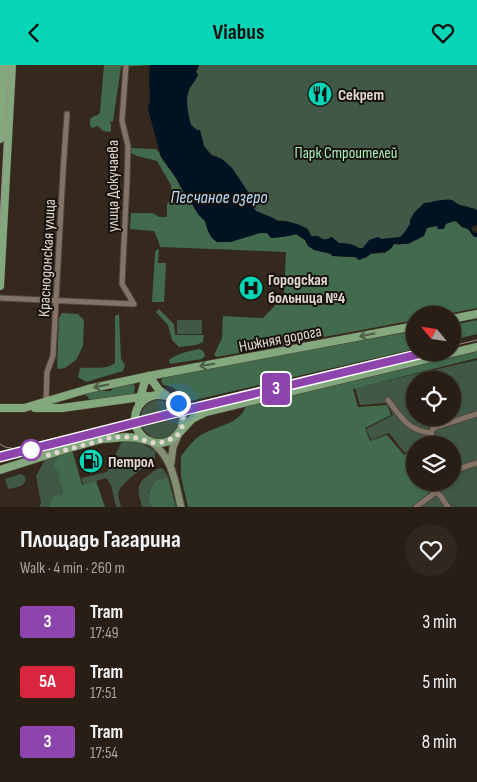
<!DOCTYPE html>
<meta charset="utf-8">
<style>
:root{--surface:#281e15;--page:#30271e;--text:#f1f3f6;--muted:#a5a2a0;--line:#443c34;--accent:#06d5b6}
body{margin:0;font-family:"Sofia Sans Condensed",sans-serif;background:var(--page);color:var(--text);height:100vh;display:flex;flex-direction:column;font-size:19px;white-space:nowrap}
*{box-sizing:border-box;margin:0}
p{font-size:16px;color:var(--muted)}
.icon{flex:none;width:28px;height:28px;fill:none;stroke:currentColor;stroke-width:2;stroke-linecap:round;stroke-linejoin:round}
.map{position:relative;height:442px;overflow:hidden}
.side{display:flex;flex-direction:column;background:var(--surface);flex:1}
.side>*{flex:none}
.badge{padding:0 10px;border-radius:4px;font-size:18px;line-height:32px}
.needle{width:32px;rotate:299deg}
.tools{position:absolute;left:406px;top:241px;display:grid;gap:10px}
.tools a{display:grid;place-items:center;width:55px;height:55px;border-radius:50%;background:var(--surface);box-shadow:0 1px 4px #0004,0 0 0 1px var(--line);font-size:25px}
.you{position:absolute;width:25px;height:25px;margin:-12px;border:4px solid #fff;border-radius:50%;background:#1a73e8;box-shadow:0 0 0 8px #1a73e833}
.map>.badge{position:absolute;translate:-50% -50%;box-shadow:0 0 0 2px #fff}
.round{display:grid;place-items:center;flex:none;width:52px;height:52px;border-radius:26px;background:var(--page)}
.overview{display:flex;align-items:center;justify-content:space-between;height:85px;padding:0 20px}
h1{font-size:24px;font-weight:700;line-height:38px}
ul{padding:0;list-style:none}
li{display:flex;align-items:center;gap:15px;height:60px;padding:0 20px}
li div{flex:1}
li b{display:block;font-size:19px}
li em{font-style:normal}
li .badge{min-width:55px;font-weight:700;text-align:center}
header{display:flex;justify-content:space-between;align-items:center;height:65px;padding:0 20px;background:var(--accent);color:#111;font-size:22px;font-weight:700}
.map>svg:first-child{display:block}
</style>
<header><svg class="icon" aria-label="back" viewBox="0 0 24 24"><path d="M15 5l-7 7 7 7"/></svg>Viabus<svg class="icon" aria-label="heart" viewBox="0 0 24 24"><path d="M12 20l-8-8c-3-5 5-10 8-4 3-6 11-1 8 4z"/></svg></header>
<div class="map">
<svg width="477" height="442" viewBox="0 0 477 442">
<rect width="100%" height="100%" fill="#35281c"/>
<path fill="#415846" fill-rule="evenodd" d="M199,0H477V145L466,141L459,140L452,135L434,136L417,144L410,155V159L405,167L400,172L382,174L366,179L363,183H359C351,178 348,179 339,178C335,178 331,175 327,174C322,174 316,173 311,171L308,164C298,160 288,155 278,156L273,153L256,146L251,139L248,127L232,103L216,91L212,90L204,81L200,65H197L191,60C188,49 184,34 190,23C193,17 192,22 194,16C196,11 196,5 199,0Z
M177,255H202V269H177Z
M477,295V442H417L440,427L443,418H452V380H439L434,366C429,372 423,379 415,380V382L405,388L389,368L371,375L366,364L393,350L387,338L360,340L355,323ZM415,315H452V352H415Z
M156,335C165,335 172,338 177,347L140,356C140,345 146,338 156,335Z
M179,353C178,375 153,381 142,362Z
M127,374L138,376L155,386V393L153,396C145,402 122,417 119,426C117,431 120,437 121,442H116L111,420L106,413L83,420L81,413L107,407L121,378Z
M59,389V417L62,421L63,430L49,440L48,442H39L41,438L36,411L46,393Z
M161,403L164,405L168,412L155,416L148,429L151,442H142C138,426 134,420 150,409C154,406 156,404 161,403Z
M20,409L25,411C28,422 16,422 8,424L5,414Z"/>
<path fill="#416b4c" d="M104,0H150L121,2L113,56L110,57L111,60V66L109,67L103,66L98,61L92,63L90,60V54L94,51L98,50L100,47Z
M129,83L156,84L159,87L161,92L176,113L184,128L189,134L198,149L205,156L208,166L212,173L217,177H230L260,168H267L271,173C280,172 287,172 296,169L305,175L308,181L331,189L333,191L366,193L370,189L385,188L394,179L400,180L427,163L454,156L457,157L462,162L468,164L474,171L477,172V243L442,250H415V255L217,292L214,290L222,273L223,251L263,253L284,231L286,187L160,182L158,175L154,166L130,164L131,148H153L159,152H167V139L171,134V120L157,96L137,91L129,87Z
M159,184L158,198H166L164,237H152L155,188L156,185Z
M159,244L174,259L175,270H204L203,277L196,280L179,282L172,275L168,260L156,247Z
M62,248L78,249L84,255L83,281L76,295L65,303L57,304L59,253Z
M119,249L121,294L125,300L123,306L86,317L78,312L80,303C92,302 106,305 115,298V251Z
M477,255V269L453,275V260Z
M415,266V284L186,337C176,327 179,322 163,320L161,316L163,311Z
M200,284L204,287L205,291L202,294L170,299L169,295C178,288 189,286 200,284Z
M477,285V293L353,324L358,342L387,340L391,350L365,363L370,376L387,370L404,390L415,384V418H437L431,426L412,442H188L181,412V391C187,384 193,375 201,370C215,361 242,359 246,340Z
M124,319H133L135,321L134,328L130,331L94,337L90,335L85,329C92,321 103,327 111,326L114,321Z
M71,385L73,388L82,420L96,416L105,442H48L54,431L63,430L62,421L59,417V407L53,401L59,389Z
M168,412L176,442H151L148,430L155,416Z"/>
<path fill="#011322" d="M150,0H199L196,7L198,10C196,15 192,19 189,24C185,35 188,49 191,60L197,65H200L204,81L211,90L222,94L232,103L248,127L251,139L256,146L273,153L278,156C285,155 300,159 307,164C309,166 310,168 311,171H318L324,175L332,172L339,178C347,178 352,179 359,183H363L369,175L378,172L382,174L400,172L405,167L410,159V155L414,148L424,138C432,138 444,133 451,135C453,135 457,139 458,139C463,142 471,142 477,145V160L471,162L473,167L477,168V172H474L468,164L462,162L457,157L454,156L446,159L444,164H438L437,161L427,163L424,171L408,179H394C388,191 380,185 371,189C367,191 363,194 359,195L355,192L332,191L331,189L314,185L308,181L305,175L296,169C287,172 280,172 271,173L267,168H260L230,177H217L212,173L208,166L205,156L198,149L189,134L184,128L176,113L161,92L148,44L150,35L149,12Z"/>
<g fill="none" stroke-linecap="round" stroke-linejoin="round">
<defs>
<path id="minor" d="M126,0L122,56L128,81L127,116L122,219L134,239
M0,233L134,239
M388,335C402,353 407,365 431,368L436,380
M46,337L47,307L53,291L56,236L63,107L67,49
M431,368L433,363L477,349
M452,406L477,398
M436,427L440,430L448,442
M416,442L436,427L441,418"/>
<path id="secondary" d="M150,376C173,392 175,417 181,442
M171,398L173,382L179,368"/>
<path id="primary" d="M0,74L4,0
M0,221L12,0
M452,254L477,249
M149,311L159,325L166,330
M135 354a24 24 0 1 1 48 0a24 24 0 1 1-48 0Z
M139,337L144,319L149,311
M0,343H24L88,324L149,311L415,261
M35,343H62L148,331
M179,368L192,354L206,347L477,282
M0,405L66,384L102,374L127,372L138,373L150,376"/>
</defs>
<use href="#minor" stroke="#4f453b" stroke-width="7"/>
<use href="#secondary" stroke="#4f453b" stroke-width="9"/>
<use href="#primary" stroke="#4f453b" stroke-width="9"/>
<use href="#minor" stroke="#837366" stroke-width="5"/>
<use href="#secondary" stroke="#838e72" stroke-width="7"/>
<use href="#primary" stroke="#84a87e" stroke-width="8"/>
<path stroke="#9a9086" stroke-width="1" d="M0,163L9,0
M452,281L477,275
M0,379L5,382L27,386
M0,395L440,288"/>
</g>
<defs><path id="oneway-shaft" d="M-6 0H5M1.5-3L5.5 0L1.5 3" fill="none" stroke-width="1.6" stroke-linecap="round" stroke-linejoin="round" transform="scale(1.25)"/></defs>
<g stroke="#4e5d46">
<use href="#oneway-shaft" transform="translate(367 270) rotate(169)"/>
<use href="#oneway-shaft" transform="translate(207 300) rotate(170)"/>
<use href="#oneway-shaft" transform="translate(101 321) rotate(168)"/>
</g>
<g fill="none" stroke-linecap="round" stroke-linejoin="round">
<defs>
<path id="line" d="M0,392L182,346L424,288"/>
</defs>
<use href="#line" stroke="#fff" stroke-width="11"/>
<use href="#line" stroke="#8e44ad" stroke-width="8"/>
<path stroke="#e1d9d1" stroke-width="5" stroke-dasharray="0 9" d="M31,385L48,390L113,372H133L154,378L165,377L177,371L183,360V349L178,338"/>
</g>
<defs>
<symbol id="restaurant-disc" viewBox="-11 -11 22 22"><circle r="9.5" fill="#06d5b6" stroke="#18120d"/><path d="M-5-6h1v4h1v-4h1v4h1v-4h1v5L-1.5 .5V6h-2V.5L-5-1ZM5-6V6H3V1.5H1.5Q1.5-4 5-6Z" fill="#111"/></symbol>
<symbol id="hospital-disc" viewBox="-11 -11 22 22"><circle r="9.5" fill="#06d5b6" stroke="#18120d"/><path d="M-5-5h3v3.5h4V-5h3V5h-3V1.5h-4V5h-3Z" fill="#111"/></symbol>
<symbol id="fuel-disc" viewBox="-11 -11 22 22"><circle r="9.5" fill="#06d5b6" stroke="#18120d"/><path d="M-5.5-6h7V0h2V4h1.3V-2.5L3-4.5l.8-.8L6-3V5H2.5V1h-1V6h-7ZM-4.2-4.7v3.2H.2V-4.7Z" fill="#111"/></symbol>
</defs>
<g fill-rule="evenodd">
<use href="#restaurant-disc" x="306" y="15" width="28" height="28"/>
<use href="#hospital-disc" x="237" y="209" width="28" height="28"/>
<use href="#fuel-disc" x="77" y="382" width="28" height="28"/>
</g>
<circle fill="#fff" stroke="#8e44ad" stroke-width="2.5" cx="31" cy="385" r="10"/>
<g text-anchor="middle" stroke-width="4" stroke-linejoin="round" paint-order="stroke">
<g font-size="16" font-weight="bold" fill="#e1d9d1" stroke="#18120d" text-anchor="start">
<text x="338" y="35">Секрет</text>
<text x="268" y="220">Городская<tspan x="268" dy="18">больница №4</tspan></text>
<text x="108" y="402">Петрол</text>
</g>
<g font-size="16" fill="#a9edba" stroke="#18120d">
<text x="346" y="93">Парк Строителей</text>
</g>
<g font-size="16" fill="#e1d9d1" stroke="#18120d">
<text transform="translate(112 121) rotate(-90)" y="6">улица Докучаева</text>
<text transform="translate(46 193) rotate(-87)" y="6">Краснодонская улица</text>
<text transform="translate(280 273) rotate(-11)" y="6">Нижняя дорога</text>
</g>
<g font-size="18" font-style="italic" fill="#b7dcfb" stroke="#18120d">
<text x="219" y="138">Песчаное озеро</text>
</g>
</g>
</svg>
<div class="tools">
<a><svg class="needle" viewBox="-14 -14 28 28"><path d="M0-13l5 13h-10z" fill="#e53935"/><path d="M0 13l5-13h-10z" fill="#a5a2a0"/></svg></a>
<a><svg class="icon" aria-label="locate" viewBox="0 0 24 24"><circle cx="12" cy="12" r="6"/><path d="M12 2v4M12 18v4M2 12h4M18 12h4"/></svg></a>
<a><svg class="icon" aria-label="layers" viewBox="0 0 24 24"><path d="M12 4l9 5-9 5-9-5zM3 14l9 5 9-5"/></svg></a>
</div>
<div class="you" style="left:178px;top:338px"></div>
<b class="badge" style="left:276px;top:324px;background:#8e44ad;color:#fff">3</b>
</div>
<section class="side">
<div class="overview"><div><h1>Площадь Гагарина</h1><p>Walk · 4 min · 260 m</p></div><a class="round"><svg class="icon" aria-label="heart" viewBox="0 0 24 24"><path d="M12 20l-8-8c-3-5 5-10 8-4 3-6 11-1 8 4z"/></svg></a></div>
<ul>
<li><span class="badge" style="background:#8e44ad;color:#fff">3</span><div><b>Tram</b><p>17:49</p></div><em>3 min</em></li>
<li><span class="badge" style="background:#d7263d;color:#fff">5А</span><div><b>Tram</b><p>17:51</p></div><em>5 min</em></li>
<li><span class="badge" style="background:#8e44ad;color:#fff">3</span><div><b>Tram</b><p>17:54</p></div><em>8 min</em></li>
</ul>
</section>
